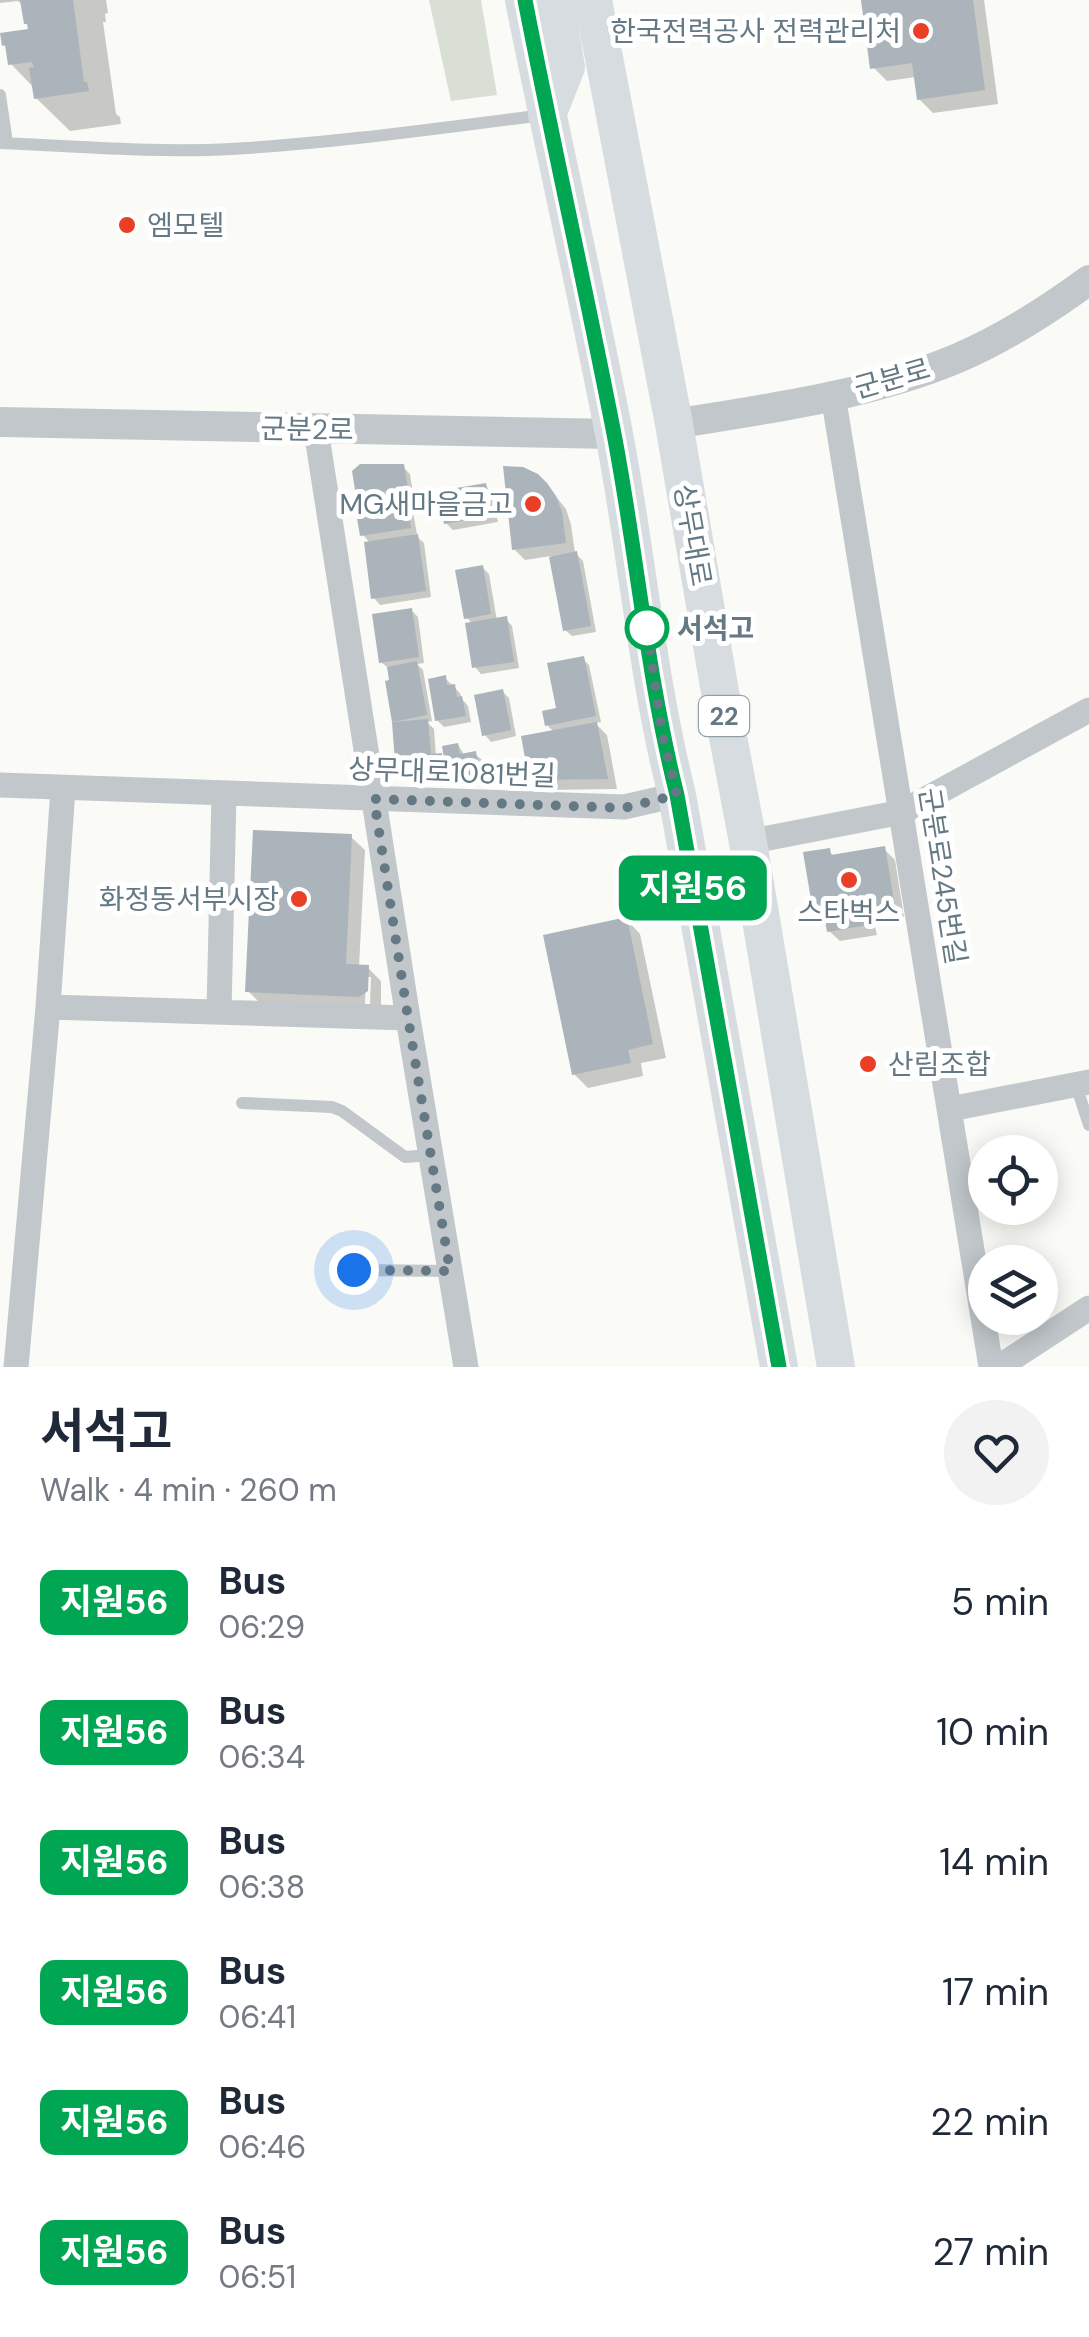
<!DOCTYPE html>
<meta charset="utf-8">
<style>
:root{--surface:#fff;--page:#f2f2f3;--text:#1f2937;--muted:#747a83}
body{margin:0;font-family:"DM Sans","Noto Sans KR",sans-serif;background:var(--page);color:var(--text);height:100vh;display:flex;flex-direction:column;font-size:38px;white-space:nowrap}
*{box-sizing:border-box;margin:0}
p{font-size:32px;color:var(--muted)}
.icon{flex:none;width:55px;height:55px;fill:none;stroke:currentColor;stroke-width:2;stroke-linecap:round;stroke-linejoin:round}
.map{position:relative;height:1367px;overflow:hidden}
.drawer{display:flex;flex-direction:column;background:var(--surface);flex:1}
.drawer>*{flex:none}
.badge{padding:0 20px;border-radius:15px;font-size:35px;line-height:65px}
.tools{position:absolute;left:968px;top:1135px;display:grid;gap:20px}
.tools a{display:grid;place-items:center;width:90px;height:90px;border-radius:50%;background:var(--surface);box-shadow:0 5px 25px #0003;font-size:50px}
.you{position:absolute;width:50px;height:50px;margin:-25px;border:8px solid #fff;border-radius:50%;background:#1a73e8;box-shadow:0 0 0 15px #1a73e833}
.map>.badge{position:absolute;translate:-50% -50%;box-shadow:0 0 0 5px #fff}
.round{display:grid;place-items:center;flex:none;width:105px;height:105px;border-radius:52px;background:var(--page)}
.overview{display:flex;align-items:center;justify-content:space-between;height:170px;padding:0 40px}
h1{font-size:48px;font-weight:700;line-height:75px}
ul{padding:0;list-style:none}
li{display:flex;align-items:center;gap:30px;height:130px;padding:0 40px}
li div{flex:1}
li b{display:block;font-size:38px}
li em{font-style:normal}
li .badge{min-width:110px;font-weight:700;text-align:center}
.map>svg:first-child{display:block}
</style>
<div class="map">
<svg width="1089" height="1367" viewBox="0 0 1089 1367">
<rect width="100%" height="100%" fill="#fafaf7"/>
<path fill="#dadfd6" d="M429,0H481L497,95L451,101Z"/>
<path fill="#0003" fill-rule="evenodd" d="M0,0H106L108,13L105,14L106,22H103L116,114L120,117L121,124L70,131L36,98L35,89L11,64L8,49L4,45L31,31L24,6L18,1L0,3Z
M864,0H984L998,104L933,113L919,99L916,77L887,81L873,67Z
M403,467L410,474L413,494L365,502L359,495Z
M486,486L492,493L498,522L453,530L446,523Z
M549,488L566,509L571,525L575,553L583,561L596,632L572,636L565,630L551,556L525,560L514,549Z
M406,501L412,507L417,534H414L424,543L431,597L380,605L374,598L371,544L363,535Z
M482,567L489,574L497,621L506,619L512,626L519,668L481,674L475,667L473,624L466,617Z
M411,610L418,617L424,663L417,664L423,670L432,721L427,722L434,729L436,756L441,755L447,762L458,745L465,756L475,754L482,760L486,786L456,783L448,775L449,780L418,778L398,761L395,722L388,683L392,682L388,668L381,662Z
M583,659L589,665L601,722L595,723L607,735L617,789L542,790L531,779L554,732L547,725L559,710Z
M445,678L460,693L462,699L468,706L471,722L444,727L437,720Z
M502,691L509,698L516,736L491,742L485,735Z
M351,837L365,850L359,967H367L381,981V1005H262L248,991ZM366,977H371L370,1004H365Z
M884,849L895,860L904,917L874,922L877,935L840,941L829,931L825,915L814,905L829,851L835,857Z
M627,920L640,934L666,1058L641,1063L643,1076L588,1088L574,1074Z"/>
<path fill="#aab4ba" d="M20,0H73L84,82H87L89,91L34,99L29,68L34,67L32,62L8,65L5,45L2,46L0,33L28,29L27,24H24Z
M861,0H973L985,90L917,100L912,63L870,69Z
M360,464H404L408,488L356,496L352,471Z
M503,466L523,467L538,474L547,483L556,496L562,512L566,543L512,550Z
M486,483L492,516L444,524L439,491Z
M407,498L411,528L360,536L355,506Z
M418,534L426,591L371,599L364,542Z
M577,551L591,626L563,631L549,557Z
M483,565L491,614L464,619L455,570Z
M412,608L419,657L379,663L372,614Z
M507,616L514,662L472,668L465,623Z
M584,656L596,716L545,726L542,711L556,708L547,663Z
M417,661L427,715L392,722L385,681L389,680L387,667Z
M446,675L447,685L455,684L457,697L462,696L466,716L435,721L428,679Z
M503,689L511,730L482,736L474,695Z
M428,719L431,754L442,753L443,775L408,772L395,762L392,722Z
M597,722L608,779L529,780L521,736Z
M458,743L460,754L476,751L481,781L447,777L442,746Z
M253,830L352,834L346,964L369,965L368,991L359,997L245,992Z
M885,846L895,907L865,912L868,925L827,932L822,904L812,906L803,852L830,848L831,855Z
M627,917L653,1044L628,1050L631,1063L572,1075L543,935Z"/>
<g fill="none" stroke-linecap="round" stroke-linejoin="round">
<path stroke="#c1c7ca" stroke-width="12" d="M0,95L7,143
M0,143C77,146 154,153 231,149C336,143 440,128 544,115
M1076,1085L1089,1125
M242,1103L332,1107L342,1111L405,1157L430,1155
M354,1270L450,1271"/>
<path stroke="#c1c7ca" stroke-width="25" d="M833,395L991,1367
M316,430L408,1018L466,1367
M0,785L624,807L677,795
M748,842L902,812L1089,710
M48,1007L408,1018
M219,1012L224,794
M950,1109L1089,1082
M16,1367L48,1007L63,788
M999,1367L1089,1308"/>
<path stroke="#c1c7ca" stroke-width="30" d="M0,422L614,434
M674,424C767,409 871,395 958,358C1005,338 1048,310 1089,280"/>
<path stroke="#d6dcdf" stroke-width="38" d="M524,0C553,145 586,289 614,434C637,554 647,676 677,795L779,1367
M593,0L674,424L725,721L748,842L836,1367
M547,115L566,67L555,0"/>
</g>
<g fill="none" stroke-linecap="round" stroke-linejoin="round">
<defs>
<path id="line" d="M525,0C553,145 586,289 614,434C637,554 647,676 677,795L779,1367"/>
</defs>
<use href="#line" stroke="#fff" stroke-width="22"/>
<use href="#line" stroke="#00a651" stroke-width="15"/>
<path stroke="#647984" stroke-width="10" stroke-dasharray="0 18" d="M354,1270L450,1271L408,1018L374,799L624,808L677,795L662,733L647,628"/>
</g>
<g fill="#ea3f27" stroke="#fff" stroke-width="4">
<circle cx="921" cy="31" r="10"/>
<circle cx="127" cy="225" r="10"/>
<circle cx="533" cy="504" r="10"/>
<circle cx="849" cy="880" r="10"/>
<circle cx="299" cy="899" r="10"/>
<circle cx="868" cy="1064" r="10"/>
</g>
<circle fill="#fff" stroke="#00a651" stroke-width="5" cx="647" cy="628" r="20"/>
<g text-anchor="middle" stroke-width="10" stroke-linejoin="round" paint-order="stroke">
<rect fill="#fff" stroke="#92a1a9" stroke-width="2.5" x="699" y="696" width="50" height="40" rx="8"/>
<g font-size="25" font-weight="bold" fill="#647984">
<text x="724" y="725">22</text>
</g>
<g font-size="28" fill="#647984" stroke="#fff" text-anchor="end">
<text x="901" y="41">한국전력공사 전력관리처</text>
<text x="147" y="235" text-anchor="start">엠모텔</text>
<text x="513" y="514">MG새마을금고</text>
<text x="279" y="909">화정동서부시장</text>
<text x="849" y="922" text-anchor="middle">스타벅스</text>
<text x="888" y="1074" text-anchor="start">산림조합</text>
</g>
<g font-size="28" fill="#647984" stroke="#fff">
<text transform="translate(892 378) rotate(-16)" y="10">군분로</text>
<text transform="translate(307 429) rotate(1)" y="10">군분2로</text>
<text transform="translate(693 535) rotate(80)" y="10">상무대로</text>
<text transform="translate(452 772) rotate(2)" y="10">상무대로1081번길</text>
<text transform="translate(943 876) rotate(81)" y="10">군분로245번길</text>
</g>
<g font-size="28" font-weight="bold" fill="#647984" stroke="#fff" text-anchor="start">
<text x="677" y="638">서석고</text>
</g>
</g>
</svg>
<div class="tools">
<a><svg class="icon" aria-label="locate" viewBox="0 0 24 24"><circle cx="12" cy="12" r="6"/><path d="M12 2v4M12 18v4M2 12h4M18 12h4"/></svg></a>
<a><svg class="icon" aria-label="layers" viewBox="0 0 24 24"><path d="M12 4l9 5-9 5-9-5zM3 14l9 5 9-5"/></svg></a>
</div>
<div class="you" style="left:354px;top:1270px"></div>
<b class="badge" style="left:693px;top:888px;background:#00a651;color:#fff">지원56</b>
</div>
<section class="drawer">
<div class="overview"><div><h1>서석고</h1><p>Walk · 4 min · 260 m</p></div><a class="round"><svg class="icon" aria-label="heart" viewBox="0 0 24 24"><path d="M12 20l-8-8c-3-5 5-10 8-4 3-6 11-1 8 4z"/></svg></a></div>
<ul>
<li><span class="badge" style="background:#00a651;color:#fff">지원56</span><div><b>Bus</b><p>06:29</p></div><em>5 min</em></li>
<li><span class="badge" style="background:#00a651;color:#fff">지원56</span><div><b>Bus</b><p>06:34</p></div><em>10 min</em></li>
<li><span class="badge" style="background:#00a651;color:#fff">지원56</span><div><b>Bus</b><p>06:38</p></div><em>14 min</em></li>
<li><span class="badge" style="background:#00a651;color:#fff">지원56</span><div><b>Bus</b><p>06:41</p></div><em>17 min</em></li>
<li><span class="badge" style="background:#00a651;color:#fff">지원56</span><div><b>Bus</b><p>06:46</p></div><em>22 min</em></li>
<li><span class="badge" style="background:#00a651;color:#fff">지원56</span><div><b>Bus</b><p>06:51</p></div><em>27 min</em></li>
</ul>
</section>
